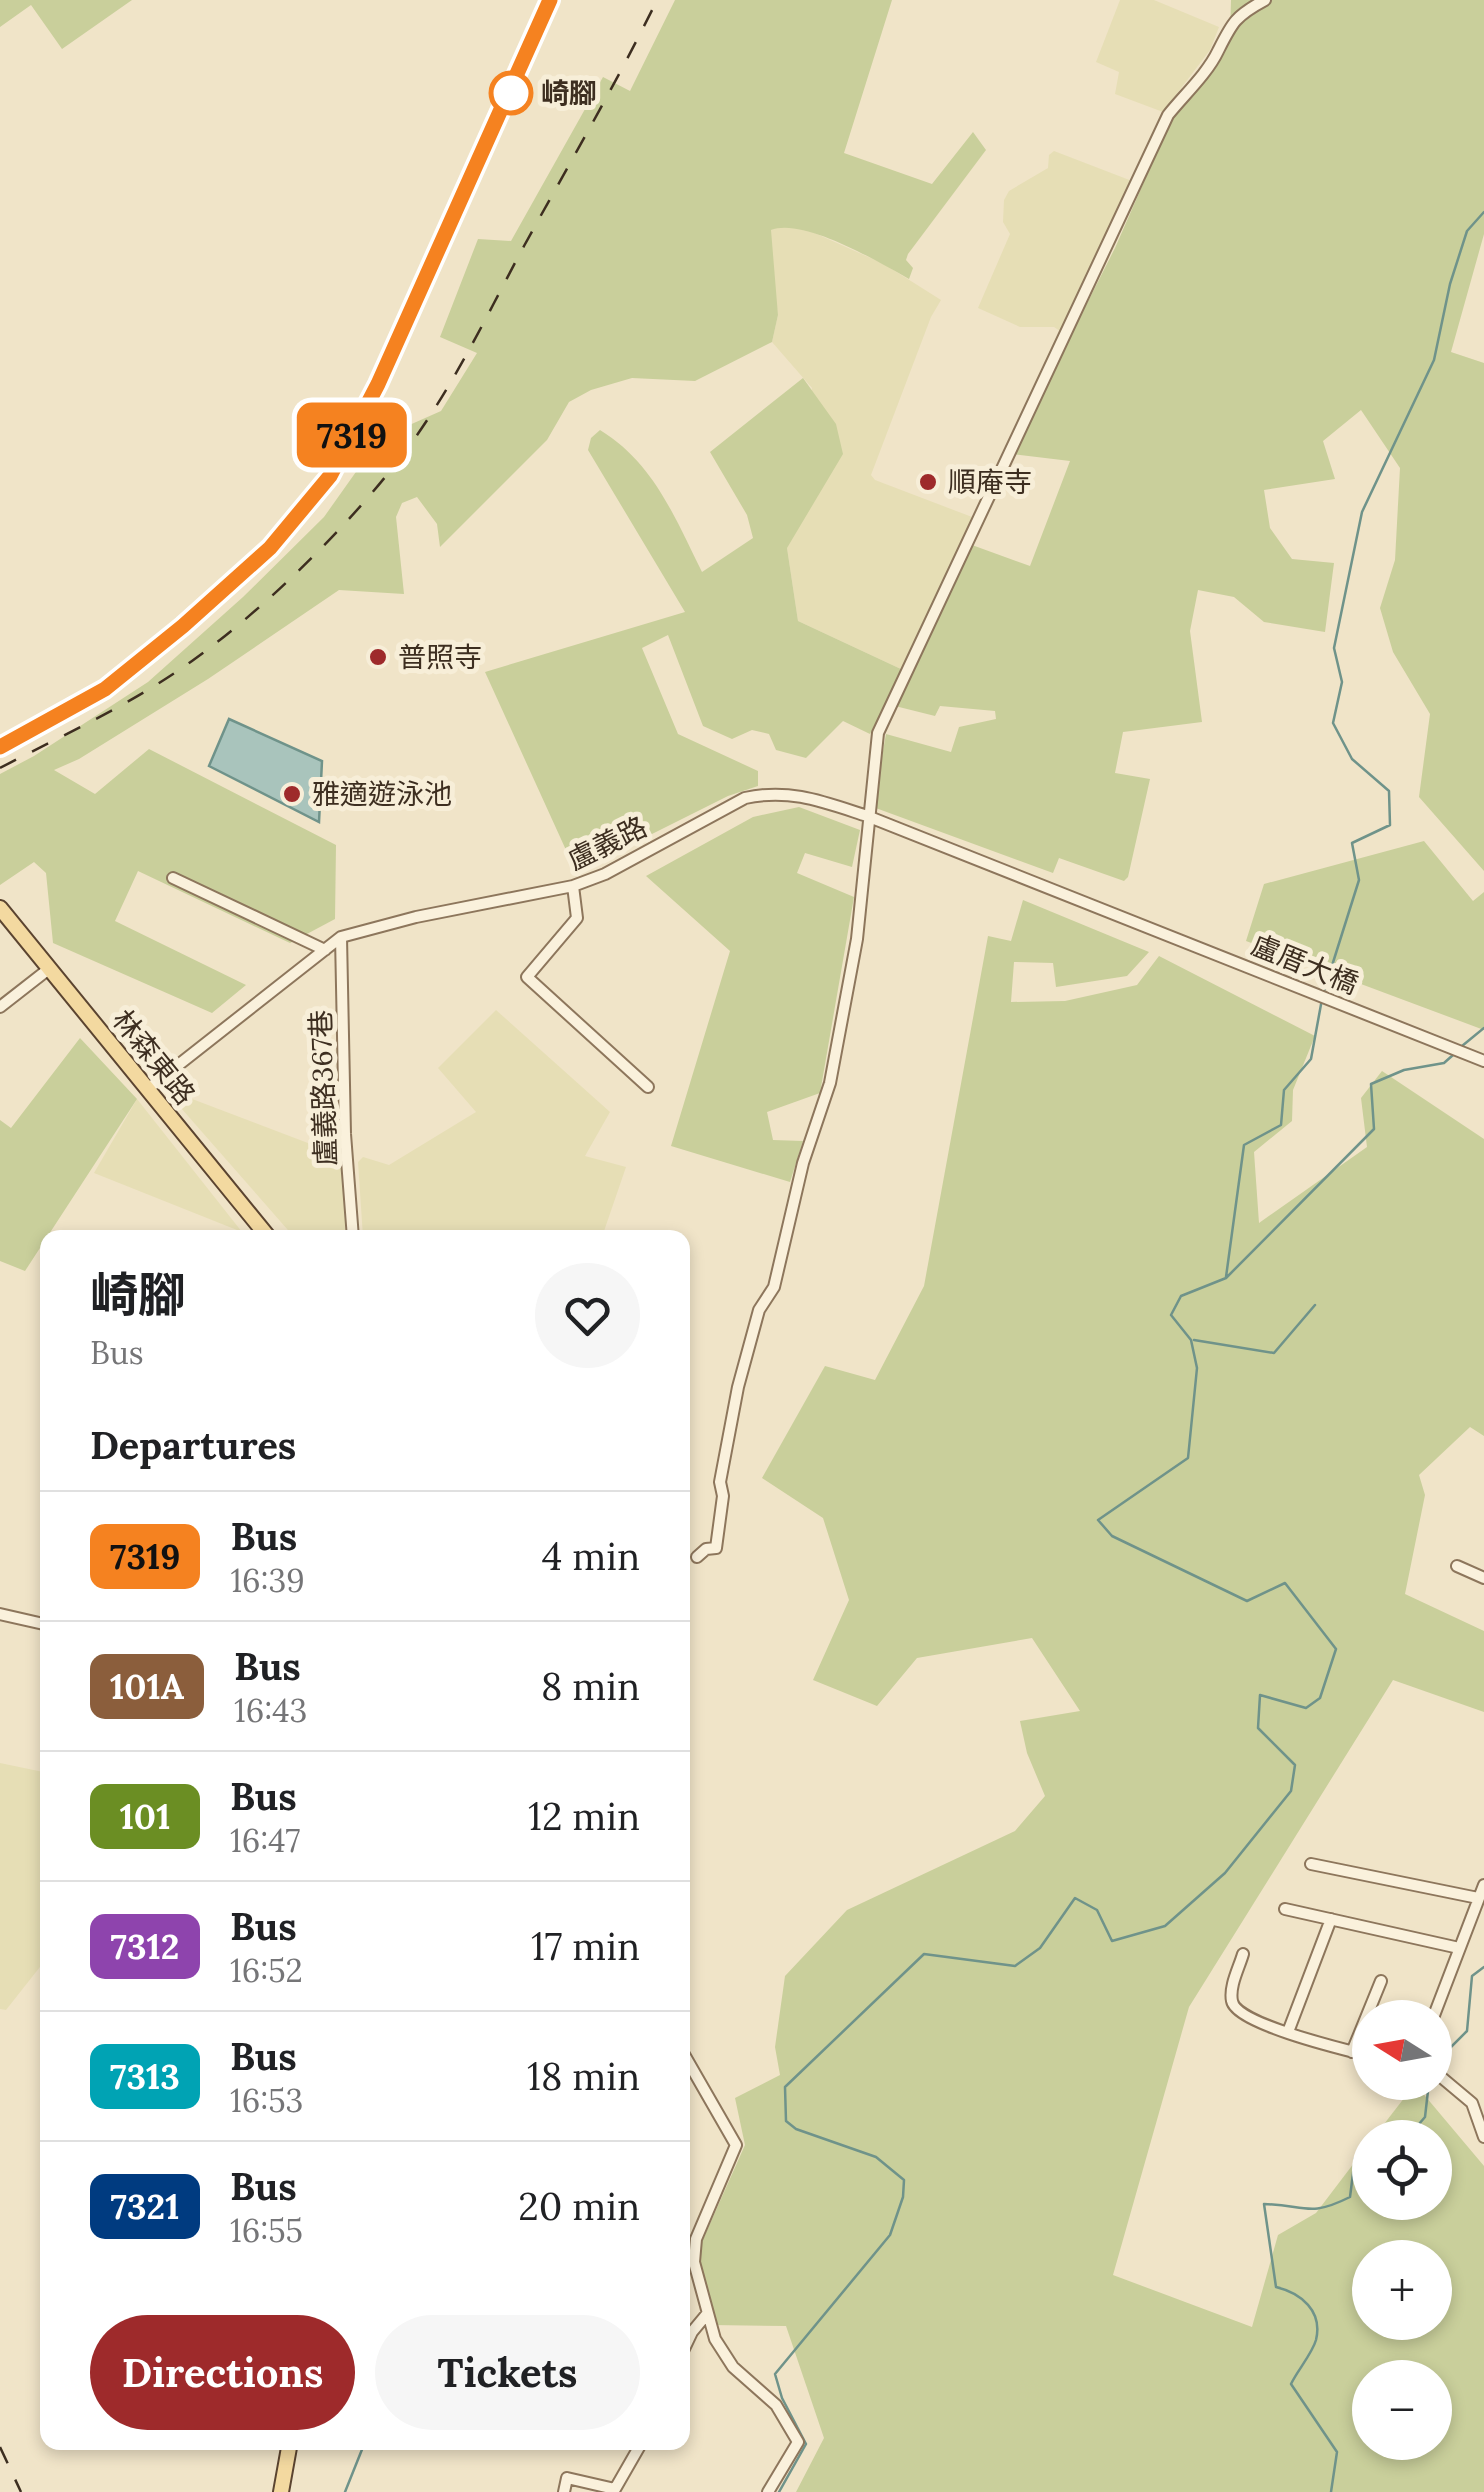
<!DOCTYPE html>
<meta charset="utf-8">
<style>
:root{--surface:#fff;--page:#f6f6f6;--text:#202124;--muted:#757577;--line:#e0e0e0;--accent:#9e2a2b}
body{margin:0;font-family:Lora,"Noto Sans TC",serif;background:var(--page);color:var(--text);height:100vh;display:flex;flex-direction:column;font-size:38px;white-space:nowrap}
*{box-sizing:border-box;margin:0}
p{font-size:32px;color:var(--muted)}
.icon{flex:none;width:55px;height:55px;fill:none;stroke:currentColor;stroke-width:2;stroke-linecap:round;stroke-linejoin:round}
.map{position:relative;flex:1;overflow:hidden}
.sheet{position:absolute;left:40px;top:1230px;width:650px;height:1220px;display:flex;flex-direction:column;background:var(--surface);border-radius:20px;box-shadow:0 5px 15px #0003}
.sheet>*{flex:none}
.badge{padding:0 20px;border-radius:15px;font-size:35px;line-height:65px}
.needle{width:65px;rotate:281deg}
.controls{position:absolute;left:1352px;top:2000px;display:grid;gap:20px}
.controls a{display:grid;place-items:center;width:100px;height:100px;border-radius:50%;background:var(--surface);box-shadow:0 5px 15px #0003;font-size:50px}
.map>.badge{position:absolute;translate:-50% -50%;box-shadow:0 0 0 5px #fff}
h2{padding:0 50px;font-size:38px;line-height:90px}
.round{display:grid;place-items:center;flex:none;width:105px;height:105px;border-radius:52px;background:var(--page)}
.summary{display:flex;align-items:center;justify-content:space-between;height:170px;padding:0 50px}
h1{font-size:48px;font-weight:700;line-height:75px}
.cta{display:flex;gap:20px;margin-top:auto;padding:20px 50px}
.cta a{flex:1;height:115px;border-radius:60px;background:var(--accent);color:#fff;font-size:40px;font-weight:700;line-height:115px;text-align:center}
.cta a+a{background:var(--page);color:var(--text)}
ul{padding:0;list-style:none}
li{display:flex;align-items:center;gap:30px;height:130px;padding:0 50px;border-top:2px solid var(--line)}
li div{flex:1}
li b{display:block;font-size:38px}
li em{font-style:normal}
li .badge{min-width:110px;font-weight:700;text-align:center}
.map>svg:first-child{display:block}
</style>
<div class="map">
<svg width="1484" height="2492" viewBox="0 0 1484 2492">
<rect width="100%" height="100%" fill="#f0e4c8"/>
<path fill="#e6deb5" d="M1120,0H1154L1219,27L1210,50L1163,112L1115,94L1119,72L1096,62Z
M1054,151L1132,181L1060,331L1054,327H1020L978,308L1010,234L1003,222L1004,200L1009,191L1048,168L1049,155Z
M781,226L808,230L884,264L941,300L931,317L871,475L875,480L972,517L903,670L798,621L787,548L812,388L772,342L778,315L768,236L771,230Z
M496,1010L610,1112L585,1156L626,1167L603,1234L609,1237H363L358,1162L363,1157L389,1165L476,1112L438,1068Z
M179,1094L342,1156L346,1237H294L174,1100Z
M137,1099L242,1232L94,1173Z
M0,1763L48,1773L47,1958L6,2010L0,2009Z"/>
<path fill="#c9cf9b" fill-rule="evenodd" d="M0,0H132L62,49L31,5L0,27Z
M675,0H892L844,153L932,184L973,132L986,150L908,254L906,260L913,268L909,279C879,262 803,217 771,230L778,315L772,342L695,381L632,378L591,390L569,402L547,440L440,547L437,524L417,497L402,503L396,517L404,594L339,590L208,679L79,759L54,770L95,794L149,749L336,845L335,919L290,943L138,871L115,921L246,985L212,1013L53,943L46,873L34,862L0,885V774L34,756L148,682L243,597L324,517L380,438L441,411L477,353L440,337L478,239L511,241L603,77L630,91Z
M1231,0H1484V234L1451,352L1484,363V871L1419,797L1430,714L1393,652L1380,608L1395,560L1400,468L1361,410L1323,441L1335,479L1264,490L1270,528L1292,559L1334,563L1325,632L1264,622L1234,597L1198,590L1190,631L1202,722L1123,732L1115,773L1150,779L1128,877L1124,881L1059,858L1053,873L873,807L886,734L951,752L959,727L996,719L995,711L940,706L935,716L895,706L972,545L1030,566L1070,461L1011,454L1115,248L1172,118L1230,36Z
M803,378L836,424L843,454L787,548L798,621L903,670L870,734L843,721L806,758L776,750L769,734L752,730L732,739L703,726L668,635L642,648L678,734L758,771V786L728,796L576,872L485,672L685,612L588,450L591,438L600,430C654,463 675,518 702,572L753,538L747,515L710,452Z
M799,807L860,830L852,867L805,853L797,873L854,897L820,1093L767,1112L773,1140L803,1141L790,1182L671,1146L730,951L646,876L753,817Z
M1424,841L1473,901L1484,892V1030L1246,941L1264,884Z
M1023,900L1149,952L1127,976L1056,987L1053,963L1014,962L1011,1002L1065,1001L1137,985L1159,956L1315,1036L1293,1090L1292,1121L1254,1152L1259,1223L1367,1147L1361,1098L1382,1071L1484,1139V1436L1470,1427L1419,1475L1425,1495L1405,1594L1484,1631V1712L1393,1680L1189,2007L1113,2275L1252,2327L1278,2235L1316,2213L1370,2142V2202H1435V2138L1374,2137L1415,2084L1484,2166V2492H796L824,2438L786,2326L711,2325L696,2255L745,2145L735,2098L780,2075L775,2047L785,1976L847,1910L1015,1831L1045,1796L1027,1753L1020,1721L1080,1711L1032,1638L917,1658L877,1706L813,1680L849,1600L823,1518L762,1478L825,1366L875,1380L924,1286L988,936L1011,941ZM1370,2258H1435V2322H1370ZM1370,2378H1435V2442H1370Z
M80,1038L137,1099L25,1271L0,1261V1120L11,1128Z"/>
<path fill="#a9c4bc" stroke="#6f938a" stroke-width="2.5" d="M229,719L322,761L319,822L209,766Z"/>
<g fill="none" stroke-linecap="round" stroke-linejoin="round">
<path stroke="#6f938a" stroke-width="2.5" d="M1324,991L1359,880L1352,843L1390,825L1389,791L1352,759L1333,723L1342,682L1334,648L1362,512L1434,360L1450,284L1467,231L1484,212
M1462,1046L1484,1028
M1226,1277L1244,1145L1281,1125L1284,1090L1311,1059L1322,999
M1194,1340L1274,1353L1315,1305
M1435,2063L1467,2031L1472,1976L1484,1967
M1407,2138L1425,2117L1429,2082
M345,2492L365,2442
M779,2492L806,2444L782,2398L775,2374L890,2235L903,2197L904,2180L876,2157L796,2129L786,2121L785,2087L924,1954L1015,1966L1040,1948L1075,1898L1097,1910L1112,1941L1165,1926L1225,1873L1291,1791L1295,1765L1258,1728L1260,1695L1306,1708L1320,1698L1336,1649L1285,1583L1247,1601L1112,1536L1098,1520L1188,1458L1197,1368L1191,1340L1171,1315L1181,1296L1226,1278L1374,1129L1371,1084L1404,1070L1444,1063L1453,1055
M1331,2492L1337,2452L1291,2384C1297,2371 1312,2354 1316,2340C1323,2311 1301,2293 1276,2287L1264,2204C1306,2205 1308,2218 1350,2197L1355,2158L1370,2153"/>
<defs>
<path id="minor" d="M173,878L325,950
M573,886L577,918L527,977L648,1087
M341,937L345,1134L353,1238
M0,1007L50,968
M149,1088L341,937L416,917L573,886L605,874L745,798C790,788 824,802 867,816L1484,1061
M697,1557L706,1549L716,1548L723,1496L720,1482L738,1387L759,1310L774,1287L803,1163L830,1083L857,939L878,733L1168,115C1184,95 1207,74 1218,51C1232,23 1235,16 1265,0
M1457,1566L1484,1578
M0,1614L48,1625
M1311,1864L1478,1898
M1285,1909L1459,1948
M1243,1954C1239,1968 1229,1986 1232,2001C1236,2024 1346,2050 1370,2056
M1433,2018L1484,1885
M1288,2032L1331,1919
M682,2051L736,2145L696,2239L694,2262L715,2339L733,2367L776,2405L798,2442L768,2492
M1352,2052L1381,1981
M1435,2072L1472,2103L1484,2137
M682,2353L692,2332L707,2314
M564,2492L567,2478L615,2489L642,2442"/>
<path id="major" d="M0,748L105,689L183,626L269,548L330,476L378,384L550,0
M0,908L269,1238
M281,2492L290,2442"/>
</defs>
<use href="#minor" stroke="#8d765c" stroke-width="14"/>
<use href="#major" stroke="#5b4430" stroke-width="18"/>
<use href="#minor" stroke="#faf1dc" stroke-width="10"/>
<use href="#major" stroke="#f3d9a0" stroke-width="14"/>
<path stroke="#3d2e20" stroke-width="2.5" stroke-dasharray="18 18" stroke-linecap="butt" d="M0,768C65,734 132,704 192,661C265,609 353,522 407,449C453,387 487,315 524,246C569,164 616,84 657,0
M0,2447L21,2492"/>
</g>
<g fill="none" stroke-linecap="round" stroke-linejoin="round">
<defs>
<path id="line" d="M0,747L105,689L183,626L270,548L330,476L378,384L550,0"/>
</defs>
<use href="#line" stroke="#fff" stroke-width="22"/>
<use href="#line" stroke="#f58220" stroke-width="15"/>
</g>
<circle fill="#fff" stroke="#f58220" stroke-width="5" cx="511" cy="93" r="20"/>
<g fill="#9e2a2b" stroke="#f7eed8" stroke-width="4">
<circle cx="928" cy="482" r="10"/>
<circle cx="378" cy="657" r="10"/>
<circle cx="292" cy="794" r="10"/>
</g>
<g text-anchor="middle" stroke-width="10" stroke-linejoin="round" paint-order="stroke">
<g font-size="28" font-weight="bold" fill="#3d2e20" stroke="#f7eed8" text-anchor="start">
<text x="541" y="103">崎腳</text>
</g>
<g font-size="28" fill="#3d2e20" stroke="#f7eed8" text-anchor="start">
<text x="948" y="492">順庵寺</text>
<text x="398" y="667">普照寺</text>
<text x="312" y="804">雅適遊泳池</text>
</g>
<g font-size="28" fill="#3d2e20" stroke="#f7eed8">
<text transform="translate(607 843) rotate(-26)" y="10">盧義路</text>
<text transform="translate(1305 964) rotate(22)" y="10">盧厝大橋</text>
<text transform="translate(154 1057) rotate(51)" y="10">林森東路</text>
<text transform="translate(323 1088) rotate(-92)" y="10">盧義路367巷</text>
</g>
</g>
</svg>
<div class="controls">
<a><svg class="needle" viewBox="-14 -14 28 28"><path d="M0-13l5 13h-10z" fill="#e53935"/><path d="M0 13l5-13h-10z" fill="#757577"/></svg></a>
<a><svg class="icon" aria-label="locate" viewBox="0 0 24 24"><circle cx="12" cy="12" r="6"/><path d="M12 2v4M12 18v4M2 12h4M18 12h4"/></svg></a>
<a>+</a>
<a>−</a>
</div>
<b class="badge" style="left:352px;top:435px;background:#f58220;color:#111">7319</b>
<section class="sheet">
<div class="summary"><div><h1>崎腳</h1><p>Bus</p></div><a class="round"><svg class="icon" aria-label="heart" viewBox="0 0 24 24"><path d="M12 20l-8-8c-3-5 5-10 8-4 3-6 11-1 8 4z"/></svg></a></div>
<h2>Departures</h2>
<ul>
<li><span class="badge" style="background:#f58220;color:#111">7319</span><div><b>Bus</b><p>16:39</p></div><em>4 min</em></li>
<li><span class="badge" style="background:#8b5e3c;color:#fff">101A</span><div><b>Bus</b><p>16:43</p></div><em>8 min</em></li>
<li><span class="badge" style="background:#6b8e23;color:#fff">101</span><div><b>Bus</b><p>16:47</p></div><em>12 min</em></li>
<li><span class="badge" style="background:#8e44ad;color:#fff">7312</span><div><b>Bus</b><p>16:52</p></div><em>17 min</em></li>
<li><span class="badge" style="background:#00a3b4;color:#fff">7313</span><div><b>Bus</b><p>16:53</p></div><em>18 min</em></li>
<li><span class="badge" style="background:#003b80;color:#fff">7321</span><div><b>Bus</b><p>16:55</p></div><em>20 min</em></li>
</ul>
<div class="cta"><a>Directions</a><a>Tickets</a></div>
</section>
</div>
